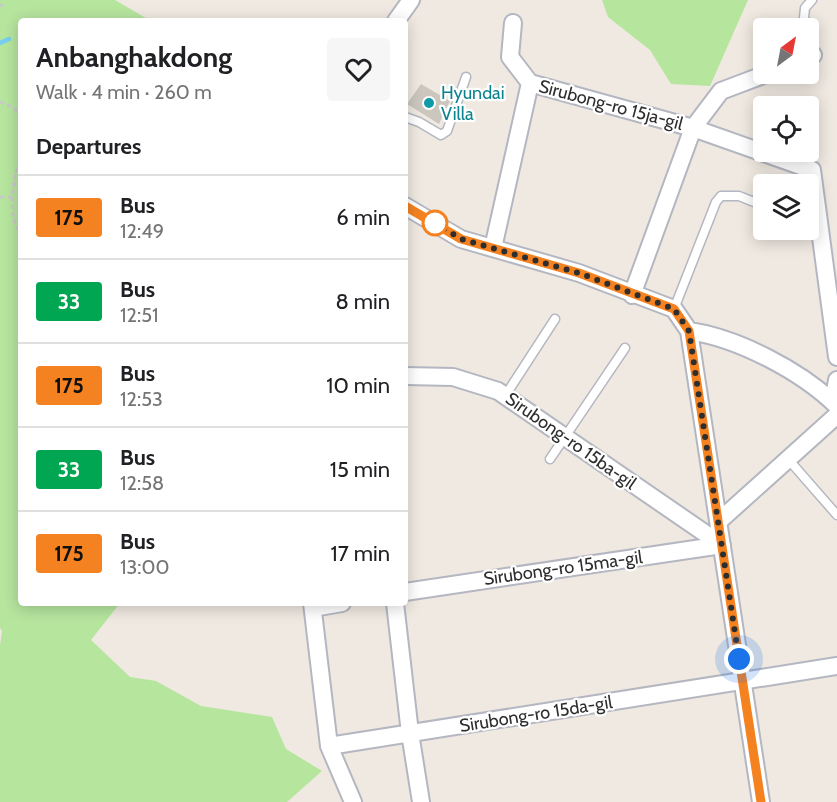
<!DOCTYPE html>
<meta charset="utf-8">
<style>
:root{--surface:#fff;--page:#f6f6f6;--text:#202124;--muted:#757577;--line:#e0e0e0}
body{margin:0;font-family:Cabin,sans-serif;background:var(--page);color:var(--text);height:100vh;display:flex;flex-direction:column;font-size:22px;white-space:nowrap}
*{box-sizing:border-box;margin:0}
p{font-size:20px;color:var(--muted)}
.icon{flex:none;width:33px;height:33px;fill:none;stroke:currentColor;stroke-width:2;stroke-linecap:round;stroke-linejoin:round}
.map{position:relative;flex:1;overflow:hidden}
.details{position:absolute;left:18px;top:18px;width:390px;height:588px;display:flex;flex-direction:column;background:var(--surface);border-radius:6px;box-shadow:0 3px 15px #0003}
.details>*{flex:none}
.badge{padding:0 12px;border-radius:4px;font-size:21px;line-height:39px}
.needle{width:39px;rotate:32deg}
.buttons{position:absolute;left:753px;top:18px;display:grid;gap:12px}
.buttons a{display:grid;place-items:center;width:66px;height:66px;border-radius:6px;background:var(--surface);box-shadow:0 3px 15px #0003;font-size:30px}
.you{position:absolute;width:30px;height:30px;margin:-15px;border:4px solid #fff;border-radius:50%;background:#1a73e8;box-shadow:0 0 0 9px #1a73e833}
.map>.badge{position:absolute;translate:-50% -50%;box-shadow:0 0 0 3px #fff}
h2{padding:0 18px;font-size:22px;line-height:54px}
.round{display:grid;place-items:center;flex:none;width:63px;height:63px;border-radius:6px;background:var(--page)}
.headline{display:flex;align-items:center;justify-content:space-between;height:102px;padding:0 18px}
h1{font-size:28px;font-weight:700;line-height:45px}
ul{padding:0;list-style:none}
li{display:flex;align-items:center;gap:18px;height:84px;padding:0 18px;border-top:2px solid var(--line)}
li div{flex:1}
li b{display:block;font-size:22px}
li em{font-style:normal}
li .badge{min-width:66px;font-weight:700;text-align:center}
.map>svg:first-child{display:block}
</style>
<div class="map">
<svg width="837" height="802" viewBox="0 0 837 802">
<rect width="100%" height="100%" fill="#efe9e1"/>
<path fill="#b6e59e" d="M0,0H115L151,21H21V603H120L91,640L130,677L156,681L201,706L272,717L286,749L322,771L287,802H0V645L2,631L0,628Z
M602,0H748L710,86L671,84L650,50L608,17Z"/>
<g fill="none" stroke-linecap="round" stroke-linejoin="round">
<path stroke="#75cff0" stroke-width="4.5" d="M0,43L9,39"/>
</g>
<path fill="#cbc7bf" d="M421,84L450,101L439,124L407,104Z"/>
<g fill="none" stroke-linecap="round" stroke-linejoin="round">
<defs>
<path id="service" d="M803,28L805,8L812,0
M405,117L419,122L441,135L447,131L466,77
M674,309L716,202L721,196H739L764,206
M505,396L555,319
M550,459L625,348
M788,459L837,515"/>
<path id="minor" d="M396,21L411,0
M808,57L813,55
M530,83L693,128L812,170L837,357
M405,206L461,239L579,273L674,309L689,331L761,802
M493,248L530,83L510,57L513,23
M632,295L693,128L721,91L766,74
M689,331C738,338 801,371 837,406
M405,376L453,377L498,391L722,545
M833,402L837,380
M718,522L837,415
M405,592L722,545
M312,603L329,746L353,802
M395,603L410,733L421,802
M313,608L342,603
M329,746L837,666"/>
</defs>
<use href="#service" stroke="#b4b7c1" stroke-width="11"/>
<use href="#minor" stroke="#b4b7c1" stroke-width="20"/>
<path stroke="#c9c9c9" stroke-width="3" stroke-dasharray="4.5 3" stroke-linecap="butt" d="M0,6L3,5
M0,102L10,106L21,114
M0,197H12L15,176L21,156
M12,197L13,218L21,236"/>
<use href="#service" stroke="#fff" stroke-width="8"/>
<use href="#minor" stroke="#fff" stroke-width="16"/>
</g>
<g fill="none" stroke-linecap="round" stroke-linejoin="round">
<defs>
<path id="line" d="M405,206L461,239L579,273L674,309L689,331L761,802"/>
</defs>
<use href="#line" stroke="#fff" stroke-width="14"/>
<use href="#line" stroke="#f58220" stroke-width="9"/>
<path stroke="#2e2e2e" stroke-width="6" stroke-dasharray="0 10.8" d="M435,223L461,239L579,273L674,309L689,331L739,659"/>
</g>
<circle fill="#0f9aa8" stroke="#fff" stroke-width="2" cx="429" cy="103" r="6"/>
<circle fill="#fff" stroke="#f58220" stroke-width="3" cx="435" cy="223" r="12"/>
<g text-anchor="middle" stroke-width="4.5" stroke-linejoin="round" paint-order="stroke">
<g font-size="18" fill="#0d838f" stroke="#fff" text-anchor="start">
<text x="441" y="99">Hyundai<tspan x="441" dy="21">Villa</tspan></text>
</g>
<g font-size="18" fill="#2e2e2e" stroke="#fff">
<text transform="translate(611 105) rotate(15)" y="6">Sirubong-ro 15ja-gil</text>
<text transform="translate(571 441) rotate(35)" y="6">Sirubong-ro 15ba-gil</text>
<text transform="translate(563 568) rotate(-8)" y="6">Sirubong-ro 15ma-gil</text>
<text transform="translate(536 714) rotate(-9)" y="6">Sirubong-ro 15da-gil</text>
</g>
</g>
</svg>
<div class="buttons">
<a><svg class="needle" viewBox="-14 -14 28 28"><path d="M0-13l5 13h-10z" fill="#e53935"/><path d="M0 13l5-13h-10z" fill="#757577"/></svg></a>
<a><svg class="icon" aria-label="locate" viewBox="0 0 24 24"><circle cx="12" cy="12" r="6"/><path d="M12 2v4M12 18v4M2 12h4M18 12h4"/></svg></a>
<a><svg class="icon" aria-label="layers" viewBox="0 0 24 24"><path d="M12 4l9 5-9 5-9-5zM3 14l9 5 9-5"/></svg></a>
</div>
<div class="you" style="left:739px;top:659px"></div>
<section class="details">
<div class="headline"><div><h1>Anbanghakdong</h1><p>Walk · 4 min · 260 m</p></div><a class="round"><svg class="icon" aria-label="heart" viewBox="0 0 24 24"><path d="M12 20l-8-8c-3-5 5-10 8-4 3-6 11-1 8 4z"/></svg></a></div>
<h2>Departures</h2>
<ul>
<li><span class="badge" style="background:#f58220;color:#111">175</span><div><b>Bus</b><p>12:49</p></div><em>6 min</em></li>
<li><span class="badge" style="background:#00a651;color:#fff">33</span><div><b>Bus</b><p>12:51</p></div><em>8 min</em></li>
<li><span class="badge" style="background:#f58220;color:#111">175</span><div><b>Bus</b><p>12:53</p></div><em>10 min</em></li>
<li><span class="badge" style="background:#00a651;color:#fff">33</span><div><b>Bus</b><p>12:58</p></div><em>15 min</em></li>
<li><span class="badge" style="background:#f58220;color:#111">175</span><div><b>Bus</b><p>13:00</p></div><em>17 min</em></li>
</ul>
</section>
</div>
